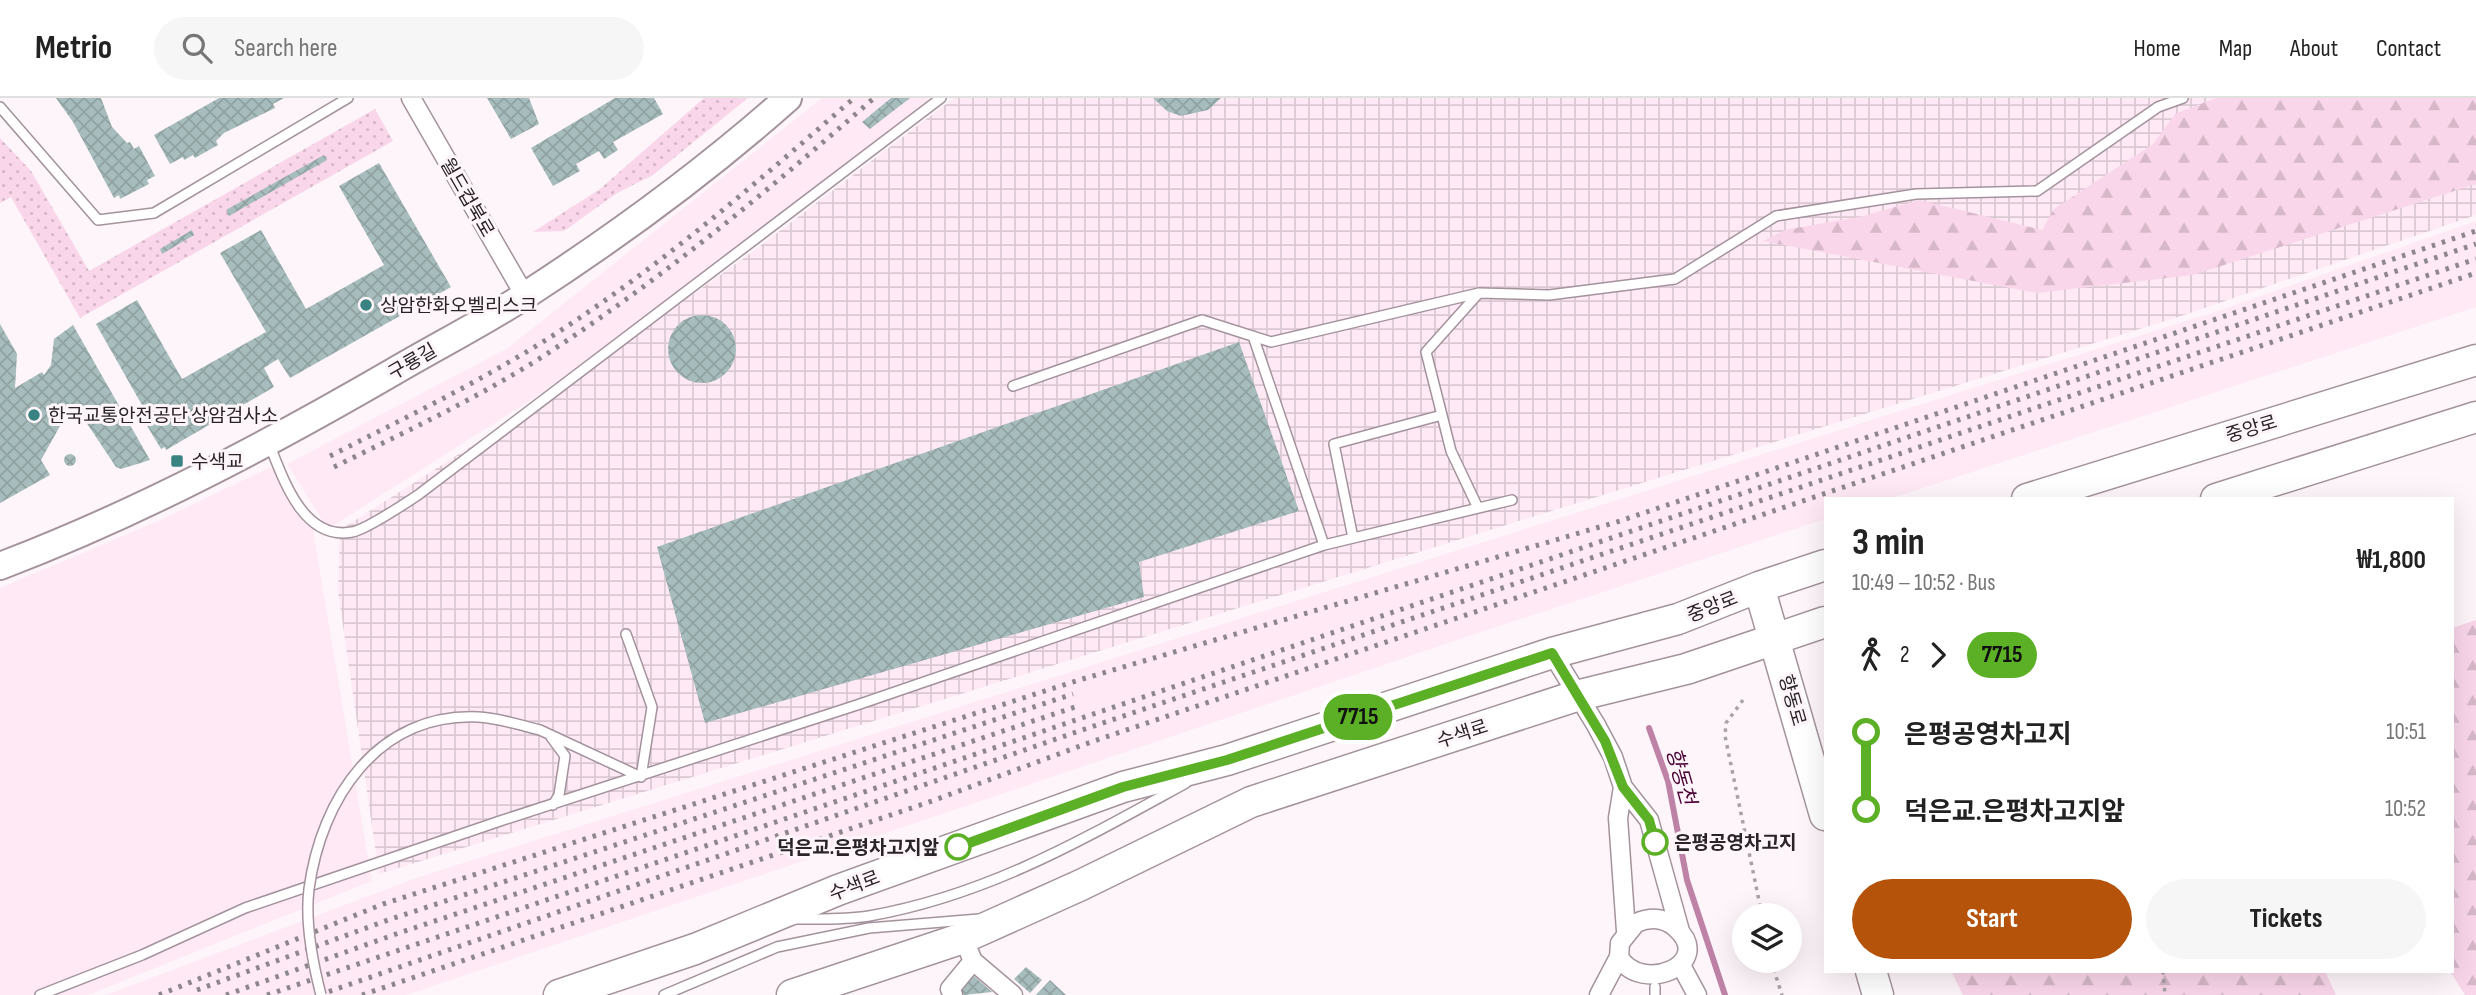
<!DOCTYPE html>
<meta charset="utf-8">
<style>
:root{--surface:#fff;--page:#f6f6f6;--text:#222;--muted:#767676;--line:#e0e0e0;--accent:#b45309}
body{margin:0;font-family:"Sofia Sans Condensed","Noto Sans KR",sans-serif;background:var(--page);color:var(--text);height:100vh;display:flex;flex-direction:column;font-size:26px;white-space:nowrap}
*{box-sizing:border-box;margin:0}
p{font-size:23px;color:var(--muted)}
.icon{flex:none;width:38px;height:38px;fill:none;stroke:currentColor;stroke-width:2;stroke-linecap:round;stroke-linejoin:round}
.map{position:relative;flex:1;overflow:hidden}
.sheet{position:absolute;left:1824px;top:399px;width:630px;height:476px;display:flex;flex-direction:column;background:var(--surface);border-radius:0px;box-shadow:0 7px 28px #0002}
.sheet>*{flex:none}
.badge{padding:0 14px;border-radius:23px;font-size:24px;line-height:46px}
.buttons{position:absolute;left:1732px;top:805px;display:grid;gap:14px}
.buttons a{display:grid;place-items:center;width:70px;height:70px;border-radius:50%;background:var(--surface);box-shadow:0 7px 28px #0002;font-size:35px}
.map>.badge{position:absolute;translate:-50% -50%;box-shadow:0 0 0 4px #fff}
.legs{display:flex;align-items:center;gap:10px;height:77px;padding:0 28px;font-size:23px}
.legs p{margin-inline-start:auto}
.headline{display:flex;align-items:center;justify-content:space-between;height:119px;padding:0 28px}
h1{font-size:38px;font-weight:700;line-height:52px}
.action{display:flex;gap:14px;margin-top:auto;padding:14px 28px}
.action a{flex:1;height:80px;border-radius:42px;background:var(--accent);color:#fff;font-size:28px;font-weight:700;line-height:80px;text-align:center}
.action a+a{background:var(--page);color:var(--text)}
ul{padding:0 28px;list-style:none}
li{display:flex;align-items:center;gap:24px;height:77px;font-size:26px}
li i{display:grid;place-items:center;width:10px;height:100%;margin:0 9px;background:currentColor}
li i::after{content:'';width:18px;height:18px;margin:-9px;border:5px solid;border-radius:50%;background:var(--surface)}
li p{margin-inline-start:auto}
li:first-child i{background:linear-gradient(#0000 50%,currentColor 0)}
li:last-child i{background:linear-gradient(currentColor 50%,#0000 0)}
header{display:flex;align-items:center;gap:42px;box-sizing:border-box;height:98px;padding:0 35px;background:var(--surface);border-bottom:2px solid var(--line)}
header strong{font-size:33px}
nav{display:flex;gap:38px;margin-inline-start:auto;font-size:24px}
.search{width:490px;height:63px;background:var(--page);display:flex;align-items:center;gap:18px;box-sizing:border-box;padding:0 24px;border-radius:38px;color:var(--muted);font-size:26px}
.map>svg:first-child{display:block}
</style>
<header>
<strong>Metrio</strong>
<div class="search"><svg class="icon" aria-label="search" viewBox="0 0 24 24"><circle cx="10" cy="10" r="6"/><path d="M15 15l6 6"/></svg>Search here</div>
<nav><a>Home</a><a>Map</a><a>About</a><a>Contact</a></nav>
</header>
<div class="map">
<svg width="2476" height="897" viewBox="0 0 2476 897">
<defs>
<pattern id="industrial-grid" width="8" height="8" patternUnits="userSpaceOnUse" patternTransform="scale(1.75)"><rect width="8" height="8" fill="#fee9f5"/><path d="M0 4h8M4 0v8" fill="none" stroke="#dac8d2"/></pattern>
<pattern id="grass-dots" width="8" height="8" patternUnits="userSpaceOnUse" patternTransform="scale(1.75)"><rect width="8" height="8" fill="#fad6ea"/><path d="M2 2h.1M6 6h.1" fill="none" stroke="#d6b8c9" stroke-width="1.8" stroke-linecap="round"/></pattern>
<pattern id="forest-firs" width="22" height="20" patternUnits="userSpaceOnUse" patternTransform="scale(1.75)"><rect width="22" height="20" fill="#fad6ea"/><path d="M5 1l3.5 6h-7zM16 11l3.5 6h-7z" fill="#d6b8c9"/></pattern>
<pattern id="building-cross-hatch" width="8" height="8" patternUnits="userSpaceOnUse" patternTransform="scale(1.75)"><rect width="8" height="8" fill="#a7bdbd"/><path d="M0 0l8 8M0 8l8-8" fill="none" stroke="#90a2a2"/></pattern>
</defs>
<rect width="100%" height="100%" fill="#fdf5f9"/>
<path fill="#fee9f5" d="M822,0H935L671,201L534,300L328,431L287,366L508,250Z
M2476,123V209L1889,401H1825V421L1475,536L406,897H106L419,779L2221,212Z
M275,367L311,420L372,783L88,897H0V490L158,423Z"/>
<path fill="url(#industrial-grid)" d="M954,0H2476V117L2178,219L379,776L338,493L340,432L550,298L747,158Z"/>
<path fill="url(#grass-dots)" d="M704,0H748L653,77L617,95L564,133L533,134L600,91Z
M375,11L393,43L80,220L11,99L0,105V40L31,73L89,173Z"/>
<path fill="url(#forest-firs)" d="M2216,0H2476V86L2193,177L2037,195L1763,143L1785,132L1864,118L1919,102L2042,132L2054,111L2153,46L2175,16Z
M2476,522V897H2465L2450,873L2452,530Z
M1951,873H2325L2336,897H1963Z"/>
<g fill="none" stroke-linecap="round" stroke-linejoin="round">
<path stroke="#bd82a5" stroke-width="6" d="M1649,630L1668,683L1687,782L1725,897"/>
</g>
<path fill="url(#building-cross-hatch)" d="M56,0H101L112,29L127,45L130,44L134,51L139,48L155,78L147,82L149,86L120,101L119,97L114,100L73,24Z
M219,0H284L273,6L275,10L224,35L216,43L218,47L195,60L193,57L184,62L183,59L170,66L154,37Z
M487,0H529L539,26L511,41Z
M615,0H654L663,16L613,44L618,52L604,61L599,53L576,66L580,73L553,88L531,50Z
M891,0H910L870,31L862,24Z
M1153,0H1221L1208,12L1181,18L1167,13Z
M324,57L327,62L229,118L226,112Z
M379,65L451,189L290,280L278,261L264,270L274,289L166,352L165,349L161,351L146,326L151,323L96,226L137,202L182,281L266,234L220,155L261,132L306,211L384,167L339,88Z
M192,132L194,137L162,156L160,151Z
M668 251a34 34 0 1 1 68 0a34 34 0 1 1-68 0Z
M0,226L17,256L15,290L42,274L44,277L51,267L54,241L73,227L150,362L121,371L116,369L80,315L75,312L65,319L41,362L50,377L0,405Z
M1239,244L1299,413L1139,464L1144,499L705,625L657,449Z
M64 362a6 6 0 1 1 12 0a6 6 0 1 1-12 0Z
M1026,869L1042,882L1030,895L1014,881Z
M974,878L992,894L964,897L960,891Z
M1050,882L1066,897H1036Z"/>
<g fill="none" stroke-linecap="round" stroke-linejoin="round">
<defs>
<path id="lane" d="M0,9L98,122L154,115L348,0
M1478,196L1426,254L1451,353L1478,410
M1253,238L1324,447
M1013,288L1202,222L1271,244L1479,195L1549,197L1675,181L1776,118L1916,96L2037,93L2158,9L2183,0
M270,348C284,383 304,443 352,434C366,432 404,406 418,397L941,0
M1353,440L1334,346L1442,317
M540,632L641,679L652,609L626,536
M551,639L565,658L559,697L553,707
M795,821C819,821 845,822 869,818C988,797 1082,742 1186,685
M1655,889V897
M40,897L142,857L245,810L500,723L857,607L1324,447L1512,402
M664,897L777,849L869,830L979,821"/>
<path id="street" d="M411,0L525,198
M1552,555L1596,627L1613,659L1623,689L1649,722L1680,833
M1623,689L1618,720L1626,833
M963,840L973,863L1013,897
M1683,871L1697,897
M953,897L950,891L973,863
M1599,897L1619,859L1620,845L1636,825C1650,819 1664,819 1676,830C1716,866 1641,897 1619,859"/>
<path id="secondary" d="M0,468C137,416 267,347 393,274C437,248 483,225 526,197C617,138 707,72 788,0"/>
<path id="primary" d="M2027,401L2476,262
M2216,401L2476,319
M1759,489L1825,717
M1871,873L1878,897
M559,897L695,851L838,792L1123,689L1227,662L1552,555L1678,521L1759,489L1825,467
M792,897L963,840L1081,787L1251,704L1576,598L1686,571L1825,524"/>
</defs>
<use href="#lane" stroke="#a4939c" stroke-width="12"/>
<use href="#street" stroke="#a4939c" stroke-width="21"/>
<use href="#secondary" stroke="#a4939c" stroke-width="30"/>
<use href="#primary" stroke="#a4939c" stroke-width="33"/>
<path stroke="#a8a1a5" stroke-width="3.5" stroke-dasharray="3.5 5" stroke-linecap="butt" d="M1743,602L1726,625L1725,638L1762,817
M1771,863L1782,897
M2163,873L2165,897"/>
<use href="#lane" stroke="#fff" stroke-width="9"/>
<use href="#street" stroke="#fff" stroke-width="18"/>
<use href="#secondary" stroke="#fff" stroke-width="26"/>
<use href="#primary" stroke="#fff" stroke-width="30"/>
<path stroke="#8d868a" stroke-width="5" stroke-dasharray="3.5 7" stroke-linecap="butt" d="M330,358C401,322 473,287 541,245C653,175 754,87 854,0
M334,369C405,334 478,300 545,257C662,181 769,92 874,0
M197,892L388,822L1073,596
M159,897L383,806L1079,582L1620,423L2476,133
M226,897L396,836L1078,608
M267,897L2476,146
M319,897L1085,631L2476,161
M362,897L932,703L1091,644L2476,175"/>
<defs>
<path id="lane-bridge" d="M321,897C313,866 305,823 309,791C321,701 377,615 478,619C499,620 520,627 540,632"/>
</defs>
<use href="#lane-bridge" stroke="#a4939c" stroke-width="12" stroke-linecap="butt"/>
<use href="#lane-bridge" stroke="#fff" stroke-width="9"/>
</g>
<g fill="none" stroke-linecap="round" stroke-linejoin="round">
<defs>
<path id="line-1" d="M958,749L1123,689L1227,662L1552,555L1605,643L1623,689L1649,722L1655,744"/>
</defs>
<use href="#line-1" stroke="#fff" stroke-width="16"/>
<use href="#line-1" stroke="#5bb025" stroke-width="10"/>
</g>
<g fill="#3a8383" stroke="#fdf5f9" stroke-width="2.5">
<circle cx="366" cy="207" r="7"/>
<circle cx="34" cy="317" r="7"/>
<rect x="170" y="356" width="14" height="14" rx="3.5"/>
</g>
<g fill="#fff" stroke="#5bb025" stroke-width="3.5">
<circle cx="1655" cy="744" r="12"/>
<circle cx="958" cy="749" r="12"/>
</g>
<g text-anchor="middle" stroke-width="6" stroke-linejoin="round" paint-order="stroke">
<g font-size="19" fill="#2a2428" stroke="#fdf5f9">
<text transform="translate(468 99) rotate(60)" y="7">월드컵북로</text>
<text transform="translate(412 263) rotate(-30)" y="7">구룡길</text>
<text transform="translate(2251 330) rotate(-17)" y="7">중앙로</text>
<text transform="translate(1712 508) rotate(-22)" y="7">중앙로</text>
<text transform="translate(1793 602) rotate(74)" y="7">향동로</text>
<text transform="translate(1462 635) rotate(-18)" y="7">수색로</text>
<text transform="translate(854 787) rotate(-21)" y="7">수색로</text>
</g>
<g font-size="19" fill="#2a2428" stroke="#fdf5f9" text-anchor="start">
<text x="380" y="214">상암한화오벨리스크</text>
<text x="48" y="324">한국교통안전공단 상암검사소</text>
<text x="191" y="370">수색교</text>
</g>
<g font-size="19" font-weight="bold" fill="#2a2428" stroke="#fdf5f9" text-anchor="start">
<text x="1674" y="751">은평공영차고지</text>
<text x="939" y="756" text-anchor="end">덕은교.은평차고지앞</text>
</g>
<g font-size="21" font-style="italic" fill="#4d0538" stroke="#fdf5f9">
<text transform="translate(1681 678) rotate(74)" y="7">향동천</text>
</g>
</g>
</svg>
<div class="buttons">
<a><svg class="icon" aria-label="layers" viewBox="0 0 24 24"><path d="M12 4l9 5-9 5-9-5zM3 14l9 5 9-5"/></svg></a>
</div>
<b class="badge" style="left:1358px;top:619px;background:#5bb025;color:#111">7715</b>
<section class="sheet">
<div class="headline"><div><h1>3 min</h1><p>10:49 – 10:52 · Bus</p></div><b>₩1,800</b></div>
<div class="legs"><svg class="icon" aria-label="walk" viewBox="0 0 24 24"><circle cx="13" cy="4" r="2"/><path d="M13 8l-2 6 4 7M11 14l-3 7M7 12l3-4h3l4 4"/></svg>2<svg class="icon" aria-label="forward" viewBox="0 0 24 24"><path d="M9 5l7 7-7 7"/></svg><b class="badge" style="background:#5bb025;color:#111">7715</b></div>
<ul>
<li><i style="color:#5bb025"></i><b>은평공영차고지</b><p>10:51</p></li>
<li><i style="color:#5bb025"></i><b>덕은교.은평차고지앞</b><p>10:52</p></li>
</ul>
<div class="action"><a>Start</a><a>Tickets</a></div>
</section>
</div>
